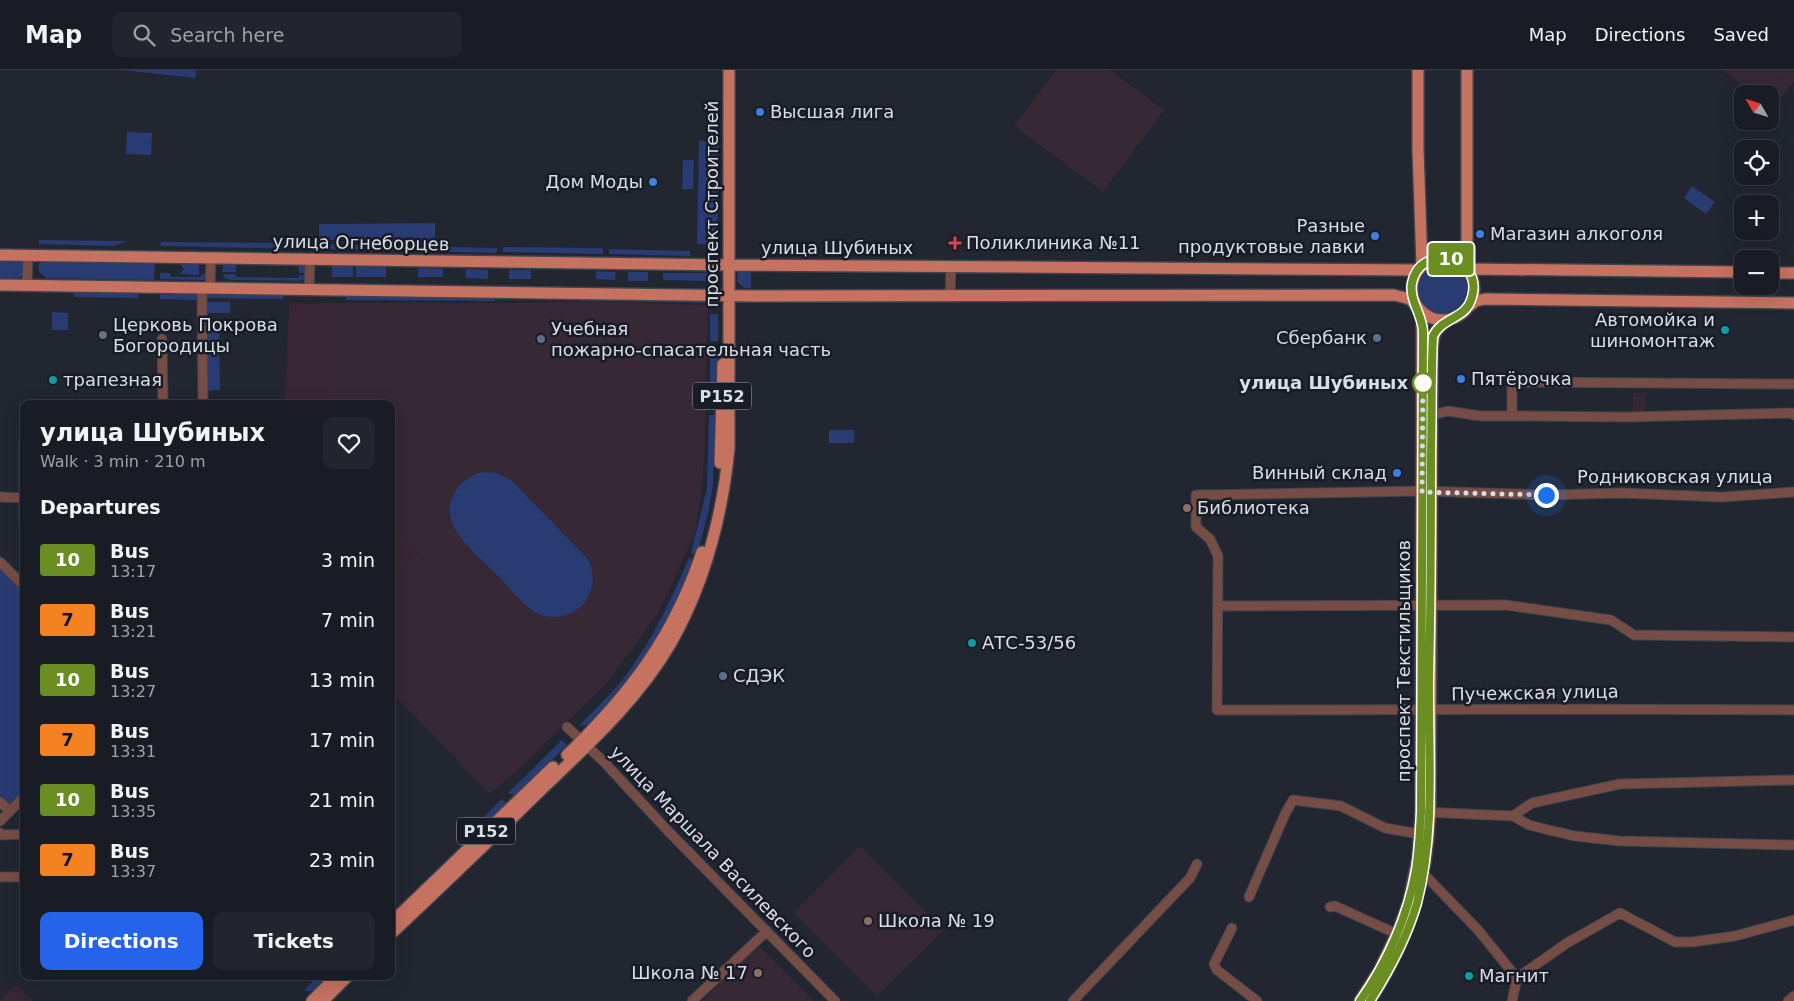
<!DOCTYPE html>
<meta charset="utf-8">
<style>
:root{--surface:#191c25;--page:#22252d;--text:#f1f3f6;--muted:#9fa1a7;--line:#373a42;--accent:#2563eb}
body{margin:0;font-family:"DejaVu Sans",sans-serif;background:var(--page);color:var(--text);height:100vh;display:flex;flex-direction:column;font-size:19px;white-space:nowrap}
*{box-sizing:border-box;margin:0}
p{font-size:16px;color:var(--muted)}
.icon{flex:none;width:28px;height:28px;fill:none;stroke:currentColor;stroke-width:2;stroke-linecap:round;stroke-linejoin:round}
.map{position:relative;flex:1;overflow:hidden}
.sheet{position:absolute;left:20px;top:330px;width:375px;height:580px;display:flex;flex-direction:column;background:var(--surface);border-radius:10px;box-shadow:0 5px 20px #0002,0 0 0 1px var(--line)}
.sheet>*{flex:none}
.badge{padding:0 10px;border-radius:4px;font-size:18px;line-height:32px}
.needle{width:32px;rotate:309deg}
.controls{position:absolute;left:1734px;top:15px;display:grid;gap:10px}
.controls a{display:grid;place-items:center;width:45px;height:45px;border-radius:10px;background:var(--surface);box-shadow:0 5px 20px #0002,0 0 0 1px var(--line);font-size:25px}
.you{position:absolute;width:25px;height:25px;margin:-12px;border:4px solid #fff;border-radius:50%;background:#1a73e8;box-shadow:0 0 0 8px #1a73e833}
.map>.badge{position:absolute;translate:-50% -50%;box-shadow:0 0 0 2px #fff}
h2{padding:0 20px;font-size:19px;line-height:45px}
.round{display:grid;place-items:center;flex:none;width:52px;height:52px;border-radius:10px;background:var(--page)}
.head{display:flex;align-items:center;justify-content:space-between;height:85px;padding:0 20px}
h1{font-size:24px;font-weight:600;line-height:38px}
.cta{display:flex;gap:10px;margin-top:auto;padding:10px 20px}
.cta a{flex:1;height:58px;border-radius:10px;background:var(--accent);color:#fff;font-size:20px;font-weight:600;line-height:58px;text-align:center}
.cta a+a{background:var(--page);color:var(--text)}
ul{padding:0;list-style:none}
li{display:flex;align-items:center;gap:15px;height:60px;padding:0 20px}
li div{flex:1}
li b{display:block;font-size:19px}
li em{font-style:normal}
li .badge{min-width:55px;font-weight:700;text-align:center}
header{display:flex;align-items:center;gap:30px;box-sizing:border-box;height:70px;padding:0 25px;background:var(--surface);border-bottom:1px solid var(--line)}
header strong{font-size:24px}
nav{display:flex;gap:28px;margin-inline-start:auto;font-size:18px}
.search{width:350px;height:45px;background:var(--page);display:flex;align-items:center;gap:12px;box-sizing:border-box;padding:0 18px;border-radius:10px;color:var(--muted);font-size:19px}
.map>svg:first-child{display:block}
</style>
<header>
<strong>Map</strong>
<div class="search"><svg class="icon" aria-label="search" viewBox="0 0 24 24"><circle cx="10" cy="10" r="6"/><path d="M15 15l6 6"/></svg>Search here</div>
<nav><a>Map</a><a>Directions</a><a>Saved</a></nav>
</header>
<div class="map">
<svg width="1794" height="931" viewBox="0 0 1794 931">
<rect width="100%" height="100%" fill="#212631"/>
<path fill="#382732" d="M289,231L305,234L333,233V334H285Z
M1633,323H1646V342H1633Z
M391,454L421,481L391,512Z
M16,915L32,931H0V930Z"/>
<path fill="#362835" d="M1056,0H1110L1164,40L1103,122L1014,56Z
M1723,0H1794V12L1773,39L1770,37V24H1753Z
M592,231L706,235L708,239L705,374L702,419L695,463L658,543L608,612L505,712L489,723L391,622V512L421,481L391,454V334H333V233H514Z
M860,776L944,860L877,926L793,842Z
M758,875L814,931H702Z"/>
<path fill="#293b73" d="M122,0H196L195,8Z
M127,62L152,63L151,85L126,84Z
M699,71L719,72L717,174H697Z
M683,90H694L693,119H682Z
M1692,116L1715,132L1706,144L1684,128Z
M435,153V170H319V154Z
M39,170L127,171L114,176L39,174Z
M161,172L306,173L305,179L160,176Z
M319,174L497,178L496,183L319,179Z
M503,177L603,178V184L503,182Z
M609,179L690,181V186L609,184Z
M0,187L25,189L24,204L19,208H0Z
M155,188L154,210L46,208L40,203L38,197L41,190Z
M305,191L309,203H299V194L236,192V202H222L224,192Z
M180,194H199V205L180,204L184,199Z
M1417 219a25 25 0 1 1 50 0a25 25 0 1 1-50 0Z
M751,195V218H745L737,212L738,201L741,196Z
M332,196H353V207H332Z
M356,196L386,197V207H356Z
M418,198L443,199V207H418Z
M466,199L488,200V209L466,208Z
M509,200H531V209H509Z
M596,201L616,202L615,210L596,209Z
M628,202H648V211H628Z
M160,203H170L171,207H201L202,204H209L207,208L203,210L160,209Z
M663,203H707V211L663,210Z
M222,204H236V207L299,208V205H309L305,209L300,211L230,210L225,208Z
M74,220L138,222V228L74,227Z
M160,222L198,223V230L160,229Z
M205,223L283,224V229L205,228Z
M346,225L495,226V231L346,230Z
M563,225L708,228V233L563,230Z
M205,232H230V243H205Z
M52,242L68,243V260H52Z
M710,244H718V271H710Z
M205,250H219L220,320L206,321Z
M710,288H717V335H710Z
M709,345H715L713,415L709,439L697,485L691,483L707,418Z
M829,360H854V373H829Z
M482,402L496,403L511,410L588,489C606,526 570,560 534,542C520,531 508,516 496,504C476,483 435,454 455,422C461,411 470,406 482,402Z
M689,488L696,490L681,527L642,593L592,652L588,655L579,656C596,638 615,621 629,601C654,566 672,528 689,488Z
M0,495L24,518V726L10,740L0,730Z
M562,670L567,675L518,723L513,725L508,723Z
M502,729L507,734L478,762L473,757Z
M318,906H330C323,913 315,925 304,920Z"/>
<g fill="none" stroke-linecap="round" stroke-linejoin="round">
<defs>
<path id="minor" d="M27,215L28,186
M202,218L203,334
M210,218L211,188
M309,219L310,190
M950,226L951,197
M162,269L163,334
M1432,345L1448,341L1480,346H1524L1626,347L1792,343L1794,345
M1512,346V312L1794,314
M24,372V419
M1794,422L1722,427L1621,423L1547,425L1422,421L1196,425V457L1210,469L1218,486L1217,640C1409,640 1602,638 1794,640
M24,424V451
M0,427L23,428
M0,492L24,516
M1219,536L1506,535L1611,550L1634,565L1794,567
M567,657L604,692L668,761L835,931
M0,732L10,741
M1423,742L1513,746L1529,755L1549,760L1575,766L1620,771L1794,775
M1513,746L1532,733L1620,714L1794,710
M0,751L24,727
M0,763L2,765L24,764
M1417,803L1424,804L1478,860L1517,908L1567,873L1620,843L1675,872H1692L1735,866L1794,850
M0,807H24
M1249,827L1285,744L1293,730L1341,736L1385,758L1419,764
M1330,837L1335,836L1397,864
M1232,858L1214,894L1217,900L1257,931
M692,931L767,861
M1073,931L1190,808L1197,794
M1512,931L1517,908
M1788,931L1794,926"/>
<path id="major" d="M1418,0V79L1422,196
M1467,0V199
M0,185L730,195L1418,200
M1412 219a31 31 0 1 1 62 0a31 31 0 1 1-62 0Z
M1467,199L1742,202
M1770,203H1794
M0,215L753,226L1394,225L1410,229L1416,236
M1467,238L1476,231L1485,229L1794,233
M720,393L723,294
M567,685C630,624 674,566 702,482
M391,853L553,697
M391,864C442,816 492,768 541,720C588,675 638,630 671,573C705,513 722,447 729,379V0
M1374,924C1410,866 1427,811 1430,742L1432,284C1433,267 1433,258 1450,249
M312,931L337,906
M323,931L348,906
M1360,931L1379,901L1399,859L1409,831L1418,787L1421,742L1422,251L1418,238"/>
</defs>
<use href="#minor" stroke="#3f434e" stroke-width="11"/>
<use href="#major" stroke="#3f434e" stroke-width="14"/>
<use href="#minor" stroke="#764d45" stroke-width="9"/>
<use href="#major" stroke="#c57261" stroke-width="11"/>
</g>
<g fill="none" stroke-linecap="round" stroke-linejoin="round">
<defs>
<path id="line" d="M1360,931C1387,893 1408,846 1416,800C1419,781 1420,762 1421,742L1423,261C1422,244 1409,230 1412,213C1420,172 1484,186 1472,227C1466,250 1443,246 1433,266C1431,305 1432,345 1431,384C1431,458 1431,532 1429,607C1428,682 1436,759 1417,833C1407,868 1389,901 1370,931"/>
</defs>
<use href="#line" stroke="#fff" stroke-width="11"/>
<use href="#line" stroke="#6b8e23" stroke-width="8"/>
<path stroke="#dadde5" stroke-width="5" stroke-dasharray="0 9" d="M1423,313L1422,422L1546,425"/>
</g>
<g fill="#3f7fe0" stroke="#181c27" stroke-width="2">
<circle cx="760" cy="42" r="5"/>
<circle cx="653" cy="112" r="5"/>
<circle cx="1480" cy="164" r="5"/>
<circle cx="1375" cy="166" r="5"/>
<circle cx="1461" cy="309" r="5"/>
<circle cx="1397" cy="403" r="5"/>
</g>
<path fill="#e0444e" stroke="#181c27" stroke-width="2" d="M952.5 165.5h5v5h5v5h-5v5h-5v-5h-5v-5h5z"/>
<g fill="#0f9aa8" stroke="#181c27" stroke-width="2">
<circle cx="1725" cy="260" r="5"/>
<circle cx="53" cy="310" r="5"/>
<circle cx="972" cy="573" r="5"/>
<circle cx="1469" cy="906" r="5"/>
</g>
<circle fill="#6b7280" stroke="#181c27" stroke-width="2" cx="103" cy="265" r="5"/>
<g fill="#5c6f8a" stroke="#181c27" stroke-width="2">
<circle cx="1377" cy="268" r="5"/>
<circle cx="541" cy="269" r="5"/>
<circle cx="723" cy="606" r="5"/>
</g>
<circle fill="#fff" stroke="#6b8e23" stroke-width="2.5" cx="1423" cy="313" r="10"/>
<g fill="#8d6e63" stroke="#181c27" stroke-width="2">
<circle cx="1187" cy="438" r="5"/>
<circle cx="868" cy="851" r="5"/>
<circle cx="758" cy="903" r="5"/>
</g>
<g text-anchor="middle" stroke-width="5" stroke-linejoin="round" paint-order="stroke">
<g fill="#181c27" stroke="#a0a3ac" stroke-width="1">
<rect x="693" y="312.5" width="58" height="27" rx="4"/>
<rect x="457" y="747.5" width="58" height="27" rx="4"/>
</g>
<g font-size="16" font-weight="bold" fill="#dadde5">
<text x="722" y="332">Р152</text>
<text x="486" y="767">Р152</text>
</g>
<g font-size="18" fill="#dadde5" stroke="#181c27" text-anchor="start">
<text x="770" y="48">Высшая лига</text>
<text x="643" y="118" text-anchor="end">Дом Моды</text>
<text x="1365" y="162" text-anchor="end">Разные<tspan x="1365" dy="21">продуктовые лавки</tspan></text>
<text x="1490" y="170">Магазин алкоголя</text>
<text x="966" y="179">Поликлиника №11</text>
<text x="1715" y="256" text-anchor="end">Автомойка и<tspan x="1715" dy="21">шиномонтаж</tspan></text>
<text x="113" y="261">Церковь Покрова<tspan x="113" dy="21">Богородицы</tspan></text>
<text x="551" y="265">Учебная<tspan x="551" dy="21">пожарно-спасательная часть</tspan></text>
<text x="1367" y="274" text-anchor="end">Сбербанк</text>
<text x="1471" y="315">Пятёрочка</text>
<text x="63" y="316">трапезная</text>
<text x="1387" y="409" text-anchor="end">Винный склад</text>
<text x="1197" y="444">Библиотека</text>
<text x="982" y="579">АТС-53/56</text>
<text x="733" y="612">СДЭК</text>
<text x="878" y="857">Школа № 19</text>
<text x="748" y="909" text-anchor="end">Школа № 17</text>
<text x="1479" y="912">Магнит</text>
</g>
<g font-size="18" fill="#dadde5" stroke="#181c27">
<text transform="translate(712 134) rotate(-90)" y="6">проспект Строителей</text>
<text transform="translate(361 173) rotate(1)" y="6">улица Огнеборцев</text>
<text x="837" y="184">улица Шубиных</text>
<text x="1675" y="413">Родниковская улица</text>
<text transform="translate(1404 591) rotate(-90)" y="6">проспект Текстильщиков</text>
<text transform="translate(1535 623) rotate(-1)" y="6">Пучежская улица</text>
<text transform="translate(713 782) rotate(46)" y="6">улица Маршала Василевского</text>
</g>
<g font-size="18" font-weight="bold" fill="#dadde5" stroke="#181c27" text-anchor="end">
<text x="1408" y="319">улица Шубиных</text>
</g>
</g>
</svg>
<div class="controls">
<a><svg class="needle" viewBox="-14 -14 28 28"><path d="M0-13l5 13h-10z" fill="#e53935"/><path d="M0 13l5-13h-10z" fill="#9fa1a7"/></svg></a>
<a><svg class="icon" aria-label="locate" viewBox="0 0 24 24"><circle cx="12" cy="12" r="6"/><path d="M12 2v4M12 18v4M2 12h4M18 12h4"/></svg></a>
<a>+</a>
<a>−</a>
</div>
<div class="you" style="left:1546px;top:425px"></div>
<b class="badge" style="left:1451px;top:189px;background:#6b8e23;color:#fff">10</b>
<section class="sheet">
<div class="head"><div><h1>улица Шубиных</h1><p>Walk · 3 min · 210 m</p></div><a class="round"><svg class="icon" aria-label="heart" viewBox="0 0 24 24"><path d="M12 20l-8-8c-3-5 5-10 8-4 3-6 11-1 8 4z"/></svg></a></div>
<h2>Departures</h2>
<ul>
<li><span class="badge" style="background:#6b8e23;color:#fff">10</span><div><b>Bus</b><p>13:17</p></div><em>3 min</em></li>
<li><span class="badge" style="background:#f58220;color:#111">7</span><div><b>Bus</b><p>13:21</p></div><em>7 min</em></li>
<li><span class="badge" style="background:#6b8e23;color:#fff">10</span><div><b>Bus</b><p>13:27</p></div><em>13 min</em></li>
<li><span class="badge" style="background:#f58220;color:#111">7</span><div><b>Bus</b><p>13:31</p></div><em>17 min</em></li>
<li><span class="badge" style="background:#6b8e23;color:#fff">10</span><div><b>Bus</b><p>13:35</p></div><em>21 min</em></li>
<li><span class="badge" style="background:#f58220;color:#111">7</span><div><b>Bus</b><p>13:37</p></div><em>23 min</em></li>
</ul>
<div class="cta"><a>Directions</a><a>Tickets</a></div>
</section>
</div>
